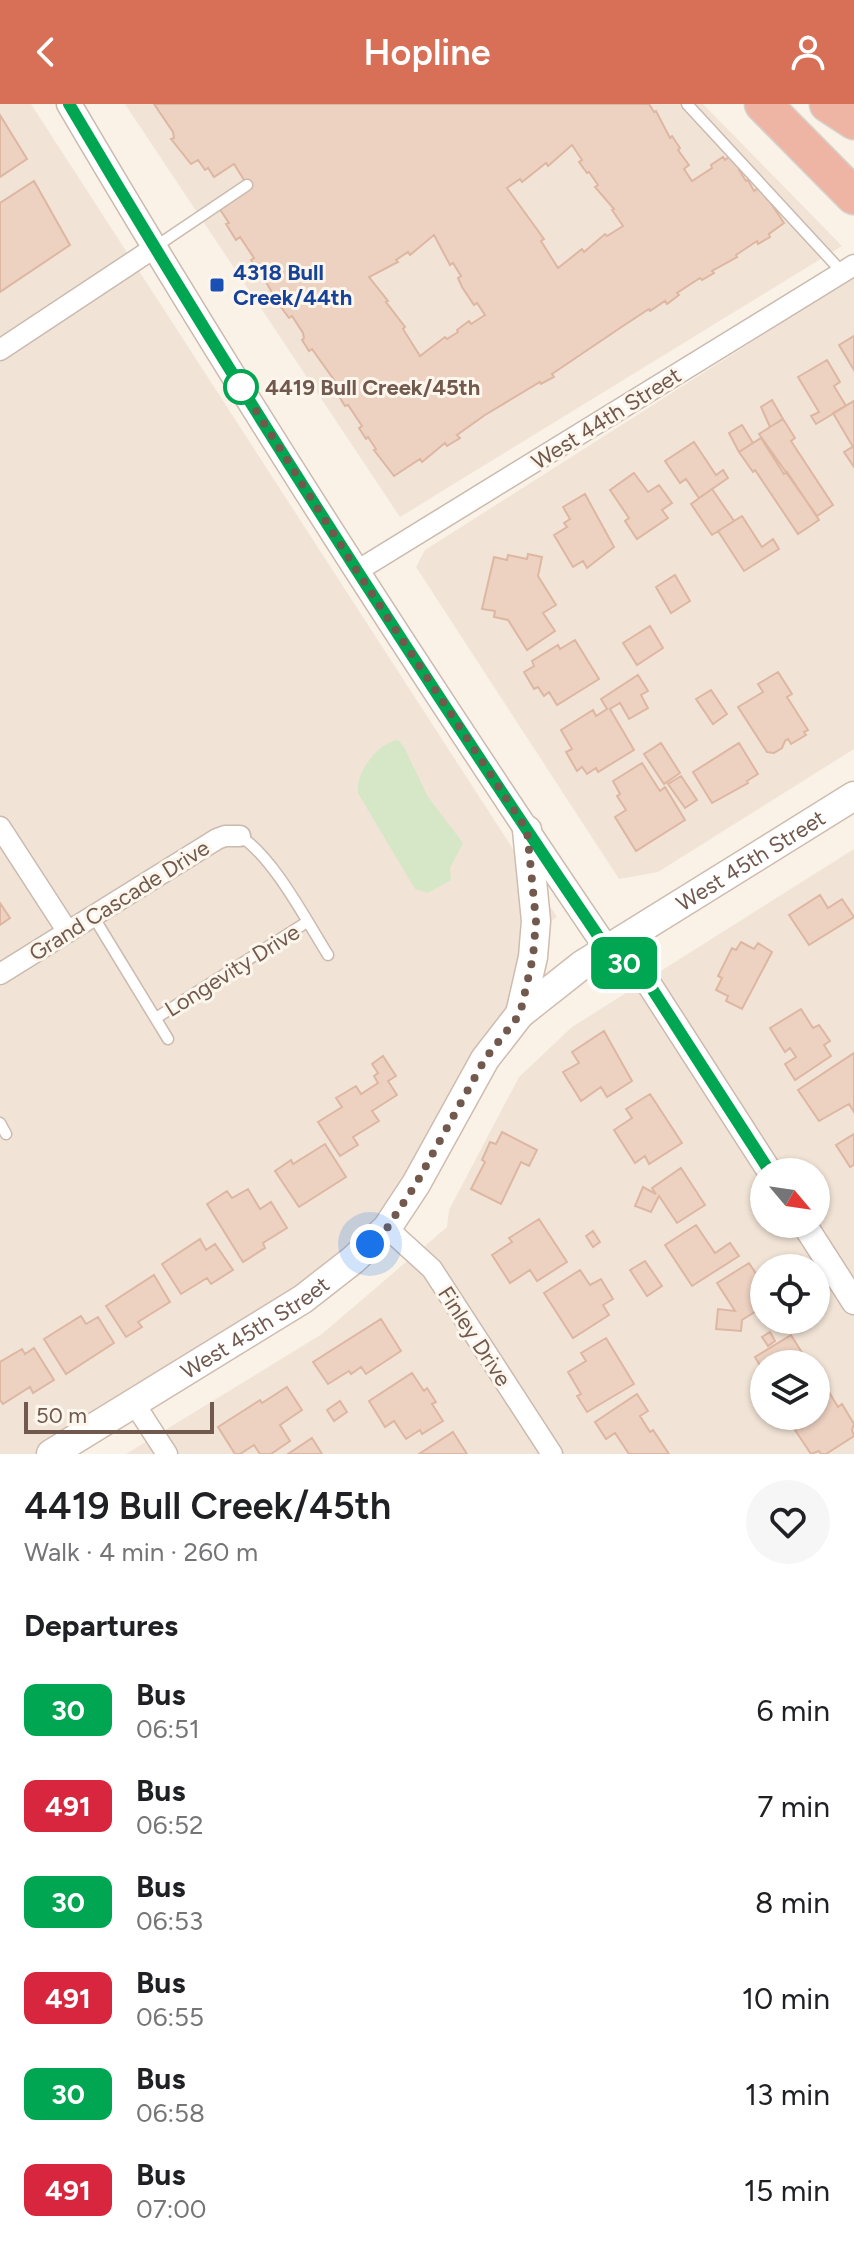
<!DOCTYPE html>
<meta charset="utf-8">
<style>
:root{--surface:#fff;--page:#f6f6f6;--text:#202124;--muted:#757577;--accent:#d87058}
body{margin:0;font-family:Figtree,sans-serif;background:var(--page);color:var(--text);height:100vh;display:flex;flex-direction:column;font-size:30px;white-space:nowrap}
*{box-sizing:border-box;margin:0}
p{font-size:26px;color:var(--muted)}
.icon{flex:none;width:44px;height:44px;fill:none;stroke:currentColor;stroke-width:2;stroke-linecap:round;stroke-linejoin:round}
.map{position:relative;height:1350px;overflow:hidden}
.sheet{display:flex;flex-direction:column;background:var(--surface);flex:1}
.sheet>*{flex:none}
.badge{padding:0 16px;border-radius:12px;font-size:28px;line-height:52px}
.needle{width:52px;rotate:119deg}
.buttons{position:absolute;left:750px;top:1054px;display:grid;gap:16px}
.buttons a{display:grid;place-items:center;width:80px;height:80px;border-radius:50%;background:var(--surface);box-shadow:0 2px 6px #0004;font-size:40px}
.scale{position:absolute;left:24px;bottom:20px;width:190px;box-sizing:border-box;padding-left:8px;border:4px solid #71594e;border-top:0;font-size:22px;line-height:28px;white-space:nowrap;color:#71594e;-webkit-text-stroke:6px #fdf6ed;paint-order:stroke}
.you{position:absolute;width:40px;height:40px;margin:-20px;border:6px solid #fff;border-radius:50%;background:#1a73e8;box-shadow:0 0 0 12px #1a73e833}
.map>.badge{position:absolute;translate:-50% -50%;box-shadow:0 0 0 4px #fff}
h2{padding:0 24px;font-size:30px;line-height:72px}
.round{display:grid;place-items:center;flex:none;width:84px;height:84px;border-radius:42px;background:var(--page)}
.headline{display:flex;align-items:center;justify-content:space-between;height:136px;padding:0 24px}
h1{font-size:38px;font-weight:600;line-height:60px}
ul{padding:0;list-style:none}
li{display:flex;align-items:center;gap:24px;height:96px;padding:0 24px}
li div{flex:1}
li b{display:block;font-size:30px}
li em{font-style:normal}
li .badge{min-width:88px;font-weight:700;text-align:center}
header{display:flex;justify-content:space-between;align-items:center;height:104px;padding:0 24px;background:var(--accent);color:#fff;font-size:36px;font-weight:600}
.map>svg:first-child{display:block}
</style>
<header><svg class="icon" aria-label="back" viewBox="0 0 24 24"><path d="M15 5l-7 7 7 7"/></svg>Hopline<svg class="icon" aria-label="person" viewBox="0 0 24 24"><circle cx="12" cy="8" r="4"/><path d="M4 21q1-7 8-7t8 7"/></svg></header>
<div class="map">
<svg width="854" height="1350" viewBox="0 0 854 1350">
<rect width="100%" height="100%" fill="#faf2e7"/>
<path fill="#f1e4d6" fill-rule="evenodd" d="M0,0H31L557,813L526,833L515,908L398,1101L344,1159L42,1350H0Z
M125,0H703L842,142L400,413Z
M854,173V645L658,768L619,775L416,463L425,446Z
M854,745V1350H126L322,1230L447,1123L449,1106L519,973L572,923ZM764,1068H816V1120H764ZM764,1164H816V1216H764ZM764,1260H816V1312H764Z"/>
<path fill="#d5e7c7" d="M398,636L404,643L428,693L463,739L450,764L451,776L428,789L415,785L358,689C355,668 379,638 398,636Z"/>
<path fill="#edd1c1" stroke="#deb7a3" stroke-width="2" fill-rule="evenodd" d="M154,0H649L654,8L656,7L670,34L672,32L680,44L678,46L689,61L684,65L692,77L712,64L711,61L723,53L725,56L730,52L741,65L739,66L746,77L748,76L754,87L760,83L784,119L769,130L770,133L758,140L757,137L736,151L737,153L712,167L714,169L702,176L700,174L677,189L679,191L667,200L665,197L650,207L649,205L623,222L552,270L554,273L541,280L540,278L485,311L457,331L460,334L447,342L445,339L422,358L420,355L394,372L374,346L376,345L368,333L366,335L359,324L362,322L348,301L345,302L338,291L340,289L337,284L339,283L312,245L309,247L302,236L304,234L303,229L292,212L289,214L281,203L284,200L277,190L274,192L266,178L268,177L262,167L259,169L251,156L254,154L240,133L236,136L226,120L229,119L219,104L249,84L234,60L214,73L208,64L205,66L198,56L191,60L171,35L174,34L173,28ZM572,41L582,56L579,58L587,69L589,68L598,81L595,83L614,105L612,106L623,122L607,132L605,130L584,148L582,145L558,164L541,137L544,135L507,84L520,75L522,78L546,59L548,62ZM434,131L450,161L453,159L461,172L458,174L462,183L474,201L477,199L485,211L471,220L469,217L457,226L458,228L447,235L445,233L420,252L403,225L405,223L386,198L388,197L369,173L398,158L396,156L408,148L410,151Z
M0,11L27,55L0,73Z
M34,77L70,141L0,188V99Z
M854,232V266L839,241Z
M827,256L840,278L834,282L846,302L816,320L811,312L819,308L798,273Z
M772,296L783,315L770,323L761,303Z
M854,297V342L853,343L833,309Z
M783,315L795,334L791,337L833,401L817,412L759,330Z
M742,321L753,339L739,348L729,329Z
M761,334L784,370L787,368L819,416L798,430L755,366L753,368L739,348Z
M694,338L716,371L723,366L728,374L699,394L686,375L680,379L665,357Z
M854,342V363L844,348Z
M634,369L648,388L659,381L672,399L662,406L668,414L637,435L625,417L629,414L610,386Z
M712,385L734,417L712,431L691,400Z
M585,390L614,443L587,464L583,457L573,463L554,431L567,423L564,419L570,415L563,403Z
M742,412L762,443L773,435L779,445L744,467L718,427Z
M528,450L542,453L538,472L556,501L543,509L555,527L527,546L508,516L494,513L495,507L482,505L494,453L507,456L508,451L527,455Z
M675,471L690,497L671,509L656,483Z
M650,522L663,544L637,561L623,539Z
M575,536L599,575L557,601L549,588L544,592L538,583L534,585L524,568L534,562L532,557L558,541L560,545Z
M778,568L792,590L787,593L808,626L804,628L806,631L791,640L788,635L785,637L782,644L774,649L767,648L738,603L763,588L758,580Z
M638,571L648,587L641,591L648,604L629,615L620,599L610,605L634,646L598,668L596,664L587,670L582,663L577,667L566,648L572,645L561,626L593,606L596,612L607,605L601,595Z
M711,586L727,610L713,620L696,595Z
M661,639L680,669L664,680L644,650Z
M739,639L758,670L747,677L748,679L712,699L693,668Z
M642,659L660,687L665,683L685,716L636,747L615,713L626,706L617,692L620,690L613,677Z
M681,672L697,696L685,704L668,680Z
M820,791L828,804L842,795L854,813L809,841L789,811Z
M0,799L10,814L0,821Z
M741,838L754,845L758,839L772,848L742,905L726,897L728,892L716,886L722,874L718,872L732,844L736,846Z
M801,905L813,924L819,921L830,937L824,941L831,952L795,976L785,960L796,953L790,944L785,948L770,924Z
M604,927L632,977L607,993L601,983L581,997L563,968L579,959L572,948Z
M854,949V1008L849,1000L819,1017L798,986Z
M383,952L396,972L388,977L397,991L372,1007L379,1017L353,1033L358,1041L340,1052L318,1018L342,1003L336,994L356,982L361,990L378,979L374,972L378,969L372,960Z
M650,990L682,1039L649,1060L645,1052L635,1059L614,1026L632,1014L626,1005Z
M502,1028L537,1046L529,1062L521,1058L501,1100L471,1085L485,1058L482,1056L490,1038L496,1040Z
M854,1030V1061L850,1063L836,1041Z
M325,1040L346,1073L299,1103L275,1067L291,1056L293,1060Z
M681,1064L705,1101L677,1119L659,1092L651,1108L635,1102L643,1083L656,1090L652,1084Z
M248,1085L260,1105L271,1098L287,1124L263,1139L265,1144L243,1158L207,1100L227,1087L232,1094Z
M539,1115L567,1158L537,1177L530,1166L510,1179L492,1151L512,1138L509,1134Z
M696,1121L715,1149L730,1139L739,1152L692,1182L665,1141Z
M593,1127L600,1138L593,1143L586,1132Z
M200,1135L206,1146L215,1140L233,1166L211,1180L207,1174L181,1190L162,1160Z
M645,1157L662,1182L647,1192L630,1166Z
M749,1159L764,1182V1202L742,1216L741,1227L716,1225L718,1205L735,1207L717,1179Z
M580,1166L590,1181L601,1175L613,1195L603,1201L609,1211L573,1234L544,1189Z
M154,1171L170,1198L138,1218L142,1223L126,1233L106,1202Z
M81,1212L86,1220L98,1213L114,1239L66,1270L44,1235Z
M381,1215L401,1247L366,1270L361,1263L351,1270L349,1267L328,1280L313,1258Z
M770,1228L775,1237L768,1242L762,1233Z
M791,1231L809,1260H764V1268L755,1253Z
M606,1234L634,1280L587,1308L577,1292L581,1290L568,1268L586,1257L581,1249Z
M34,1244L54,1276L33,1289L30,1283L3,1300L0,1296V1258L22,1245L25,1250Z
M412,1269L424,1287L427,1284L436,1298L432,1300L443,1317L422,1330L420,1326L406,1335L394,1317L385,1323L369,1297Z
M287,1283L302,1306L280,1321L290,1337L271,1350H260L254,1341L240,1350H235L218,1323L260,1296L262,1299Z
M826,1283L838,1303L842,1300L854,1320L852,1326L854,1332L826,1350H821L819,1347L811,1350L795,1326L802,1321L796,1314L816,1312V1289Z
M637,1290L648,1307L640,1312L650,1328L653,1326L669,1350H629L615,1329L606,1335L595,1318Z
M340,1297L347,1308L334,1317L327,1306Z
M453,1328L467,1350H419Z
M312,1334L322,1350H288Z"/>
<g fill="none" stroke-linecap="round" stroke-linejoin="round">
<defs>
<path id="service" d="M687,0L842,168
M155,143L247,81
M240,732C274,754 306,816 328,851
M93,812L168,935
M156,914L307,818
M0,1019L6,1030"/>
<path id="minor" d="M0,246L154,144
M357,467L854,161
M0,723L68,828
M0,870L217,735L225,732H240
M387,1124L432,1165L552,1350
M134,1299L167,1350"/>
<path id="tertiary" d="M69,0C238,288 420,569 607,845L649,880L770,1068
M804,1120L854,1198"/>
<g id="secondary">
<path d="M520,910L533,853L536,817L527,726"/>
<path id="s1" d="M51,1350L303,1195L353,1156L387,1124L416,1080L485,955L520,910L582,861L854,692"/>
</g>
<path id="motorway" d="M763,0L854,92
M828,0L854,17"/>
</defs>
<use href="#service" stroke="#cbbaae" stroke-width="13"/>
<use href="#minor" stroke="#cbbaae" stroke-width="23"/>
<use href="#tertiary" stroke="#cbbaae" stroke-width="27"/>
<use href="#secondary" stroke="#cfbcaf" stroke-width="31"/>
<use href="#motorway" stroke="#d7d1cd" stroke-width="39"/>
<use href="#service" stroke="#fff" stroke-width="10"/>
<use href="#minor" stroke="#fff" stroke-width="20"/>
<use href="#tertiary" stroke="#fff" stroke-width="24"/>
<use href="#secondary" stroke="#fff" stroke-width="28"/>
<use href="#motorway" stroke="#eeb5a4" stroke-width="36"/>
</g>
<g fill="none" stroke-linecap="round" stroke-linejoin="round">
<defs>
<path id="line" d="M69,0C239,288 420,569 607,845L649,880L770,1068"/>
</defs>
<use href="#line" stroke="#fff" stroke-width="18"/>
<use href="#line" stroke="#00a651" stroke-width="12"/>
<path stroke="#71594e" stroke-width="8" stroke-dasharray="0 14.4" d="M241,283L357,467L527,726L536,817L533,853L520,910L485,955L416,1080L387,1124L370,1140"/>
</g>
<rect fill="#1a4fb4" stroke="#fdf6ed" stroke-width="3" x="209" y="173" width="16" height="16" rx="4"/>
<circle fill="#fff" stroke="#00a651" stroke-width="4" cx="241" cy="283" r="16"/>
<g text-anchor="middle" stroke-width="6" stroke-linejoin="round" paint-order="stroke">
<g font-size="22" font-weight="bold" fill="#164399" stroke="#fdf6ed" text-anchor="start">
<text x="233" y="176">4318 Bull<tspan x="233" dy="25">Creek/44th</tspan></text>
</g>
<g font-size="22" font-weight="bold" fill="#71594e" stroke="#fdf6ed" text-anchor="start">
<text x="265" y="291">4419 Bull Creek/45th</text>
</g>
<g font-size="22" fill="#71594e" stroke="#fdf6ed">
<text transform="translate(606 314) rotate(-32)" y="8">West 44th Street</text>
<text dy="8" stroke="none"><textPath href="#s1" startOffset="936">West 45th Street</textPath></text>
<text transform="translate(119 796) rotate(-32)" y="8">Grand Cascade Drive</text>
<text transform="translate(232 866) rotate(-32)" y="8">Longevity Drive</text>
<text dy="8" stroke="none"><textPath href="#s1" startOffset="240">West 45th Street</textPath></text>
<text transform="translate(475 1232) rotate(57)" y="8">Finley Drive</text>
</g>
</g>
</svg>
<div class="buttons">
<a><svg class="needle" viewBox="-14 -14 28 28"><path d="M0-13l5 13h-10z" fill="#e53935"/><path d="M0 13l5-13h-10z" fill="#757577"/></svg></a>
<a><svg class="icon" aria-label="locate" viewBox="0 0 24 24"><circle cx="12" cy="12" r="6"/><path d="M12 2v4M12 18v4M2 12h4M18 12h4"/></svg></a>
<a><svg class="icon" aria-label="layers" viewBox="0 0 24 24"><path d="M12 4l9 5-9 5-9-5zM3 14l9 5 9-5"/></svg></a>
</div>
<div class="scale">50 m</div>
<div class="you" style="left:370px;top:1140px"></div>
<b class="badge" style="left:624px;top:859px;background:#00a651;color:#fff">30</b>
</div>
<section class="sheet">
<div class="headline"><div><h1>4419 Bull Creek/45th</h1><p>Walk · 4 min · 260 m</p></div><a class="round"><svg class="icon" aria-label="heart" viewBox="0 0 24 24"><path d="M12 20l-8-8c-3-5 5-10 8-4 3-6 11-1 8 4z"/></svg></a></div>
<h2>Departures</h2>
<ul>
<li><span class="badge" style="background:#00a651;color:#fff">30</span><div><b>Bus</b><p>06:51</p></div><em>6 min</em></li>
<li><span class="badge" style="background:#d7263d;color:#fff">491</span><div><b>Bus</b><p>06:52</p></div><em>7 min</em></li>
<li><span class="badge" style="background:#00a651;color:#fff">30</span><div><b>Bus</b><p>06:53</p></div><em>8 min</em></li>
<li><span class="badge" style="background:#d7263d;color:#fff">491</span><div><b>Bus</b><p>06:55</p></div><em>10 min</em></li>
<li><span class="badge" style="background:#00a651;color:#fff">30</span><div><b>Bus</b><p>06:58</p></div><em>13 min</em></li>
<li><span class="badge" style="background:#d7263d;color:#fff">491</span><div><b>Bus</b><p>07:00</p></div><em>15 min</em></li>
</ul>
</section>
